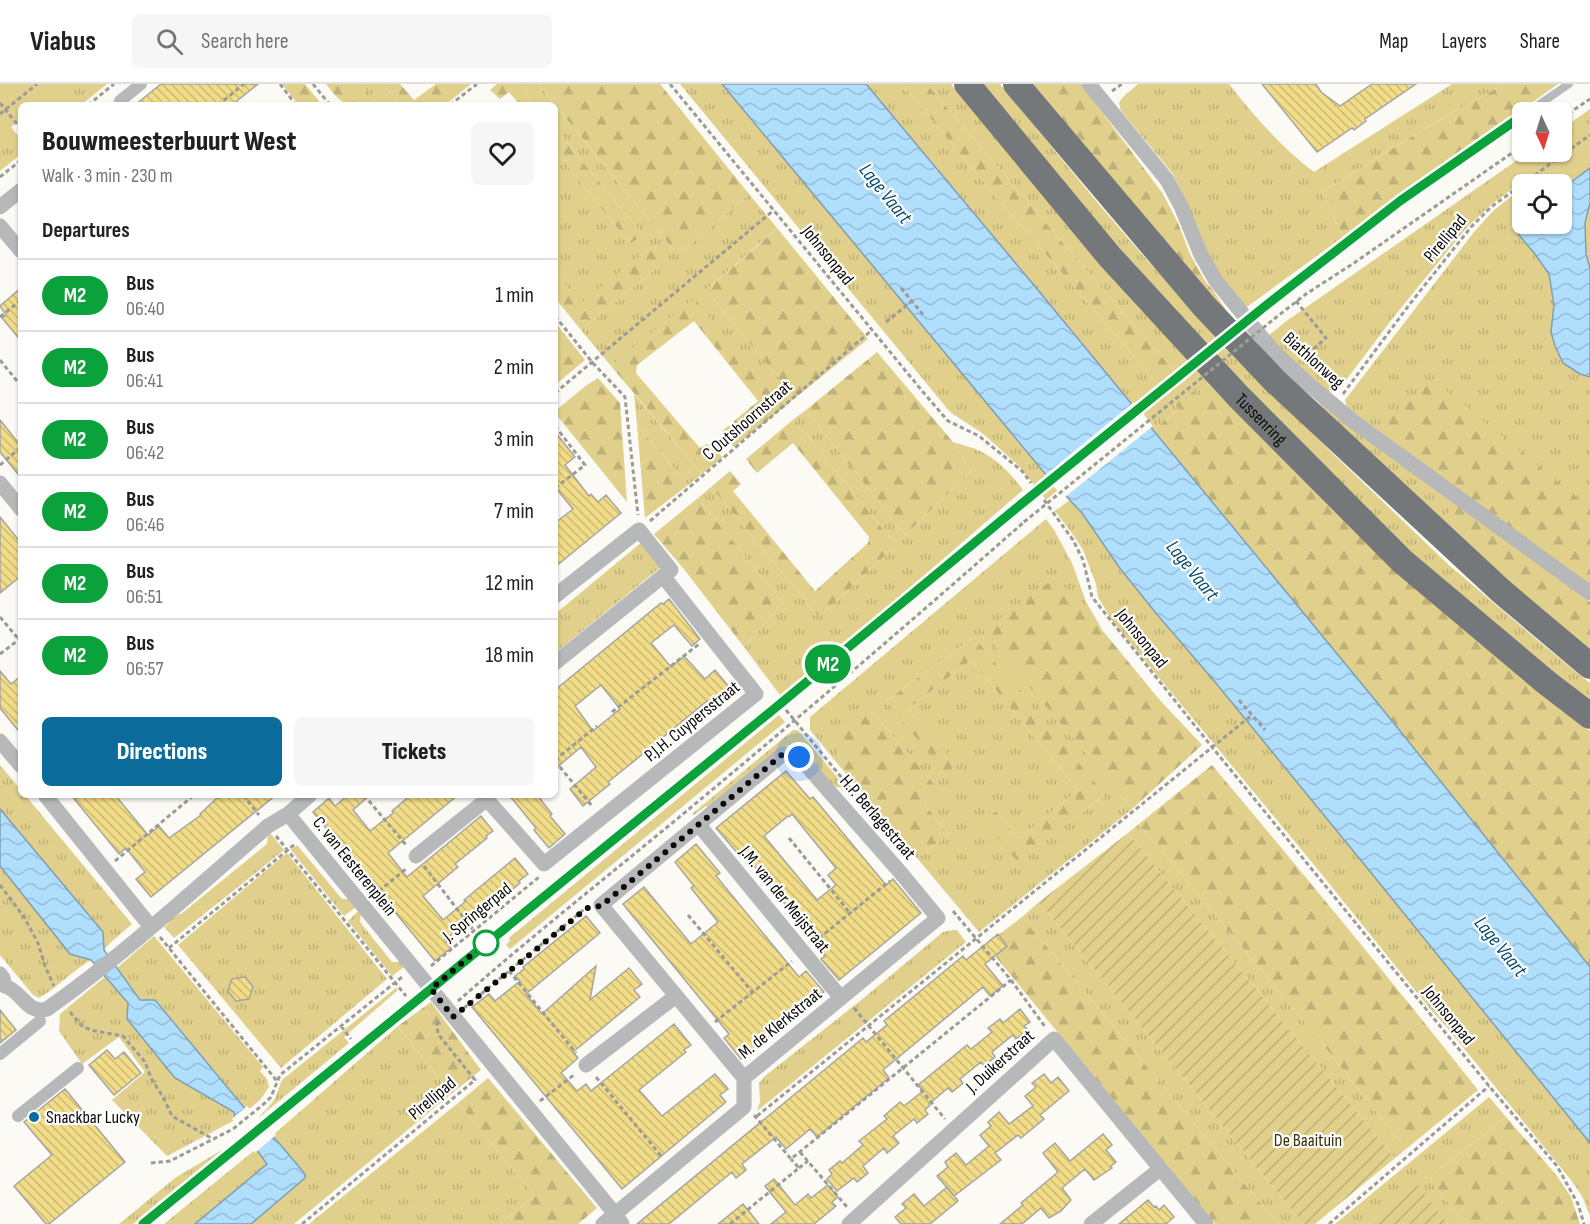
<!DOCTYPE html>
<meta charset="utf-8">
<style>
:root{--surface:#fff;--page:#f6f6f6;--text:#202124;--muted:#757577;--line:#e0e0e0;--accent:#0b6c9b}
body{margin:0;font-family:"Sofia Sans Condensed",sans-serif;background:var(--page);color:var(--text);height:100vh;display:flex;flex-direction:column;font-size:22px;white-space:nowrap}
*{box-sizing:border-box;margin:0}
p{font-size:20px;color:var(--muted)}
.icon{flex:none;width:33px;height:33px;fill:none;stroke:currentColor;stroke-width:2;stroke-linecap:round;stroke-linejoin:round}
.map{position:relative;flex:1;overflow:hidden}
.side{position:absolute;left:18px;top:18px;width:540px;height:696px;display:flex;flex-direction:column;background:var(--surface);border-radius:9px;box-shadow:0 2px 4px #0004}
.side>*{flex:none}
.badge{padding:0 12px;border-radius:20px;font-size:21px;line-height:39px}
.needle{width:39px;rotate:176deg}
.fabs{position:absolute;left:1512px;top:18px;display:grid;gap:12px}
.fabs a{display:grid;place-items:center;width:60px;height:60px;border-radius:9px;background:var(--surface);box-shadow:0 2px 4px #0004;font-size:30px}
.you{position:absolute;width:30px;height:30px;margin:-15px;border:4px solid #fff;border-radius:50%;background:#1a73e8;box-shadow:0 0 0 9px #1a73e833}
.map>.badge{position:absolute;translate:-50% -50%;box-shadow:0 0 0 3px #fff}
h2{padding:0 24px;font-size:22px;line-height:54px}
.round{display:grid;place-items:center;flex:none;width:63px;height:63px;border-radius:9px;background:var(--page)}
.overview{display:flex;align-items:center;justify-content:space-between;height:102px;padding:0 24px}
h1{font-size:28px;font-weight:800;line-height:45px}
.cta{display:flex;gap:12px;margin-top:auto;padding:12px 24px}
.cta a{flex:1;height:69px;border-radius:9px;background:var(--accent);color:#fff;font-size:24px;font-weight:800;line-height:69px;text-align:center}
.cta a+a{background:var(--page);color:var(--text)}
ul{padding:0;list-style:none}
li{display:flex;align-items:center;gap:18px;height:72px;padding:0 24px;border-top:2px solid var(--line)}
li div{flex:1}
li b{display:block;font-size:22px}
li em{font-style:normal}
li .badge{min-width:66px;font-weight:700;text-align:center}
header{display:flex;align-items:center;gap:36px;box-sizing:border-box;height:84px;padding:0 30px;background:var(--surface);border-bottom:2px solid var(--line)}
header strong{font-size:28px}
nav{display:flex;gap:33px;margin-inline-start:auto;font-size:21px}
.search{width:420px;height:54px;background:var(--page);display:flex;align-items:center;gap:15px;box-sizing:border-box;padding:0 21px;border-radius:9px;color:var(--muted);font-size:22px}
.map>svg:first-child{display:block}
</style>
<header>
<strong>Viabus</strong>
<div class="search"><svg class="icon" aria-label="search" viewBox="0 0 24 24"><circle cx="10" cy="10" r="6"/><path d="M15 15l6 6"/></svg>Search here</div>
<nav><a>Map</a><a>Layers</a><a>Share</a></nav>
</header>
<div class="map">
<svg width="1590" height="1140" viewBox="0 0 1590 1140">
<defs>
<pattern id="grass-tufts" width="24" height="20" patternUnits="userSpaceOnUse" patternTransform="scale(1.5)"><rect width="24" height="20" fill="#e0d08c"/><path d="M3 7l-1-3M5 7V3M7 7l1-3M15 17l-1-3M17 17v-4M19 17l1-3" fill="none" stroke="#bfb177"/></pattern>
<pattern id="forest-firs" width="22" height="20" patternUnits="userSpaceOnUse" patternTransform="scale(1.5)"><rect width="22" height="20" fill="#e0d08c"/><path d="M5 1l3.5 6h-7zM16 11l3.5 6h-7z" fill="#bfb177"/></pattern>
<pattern id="garden-furrows" width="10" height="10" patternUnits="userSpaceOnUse" patternTransform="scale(1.5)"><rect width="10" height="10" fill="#e0d08c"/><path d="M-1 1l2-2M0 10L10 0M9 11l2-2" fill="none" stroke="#bfb177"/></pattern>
<pattern id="water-waves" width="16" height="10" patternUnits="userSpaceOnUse" patternTransform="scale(1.5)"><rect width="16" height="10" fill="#b0defd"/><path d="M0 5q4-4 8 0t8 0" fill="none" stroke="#96bdd8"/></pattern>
<pattern id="building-back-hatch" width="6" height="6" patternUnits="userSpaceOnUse" patternTransform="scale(1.5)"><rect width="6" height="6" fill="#f1dc88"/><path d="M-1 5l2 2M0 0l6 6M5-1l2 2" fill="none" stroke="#cdbb74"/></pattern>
</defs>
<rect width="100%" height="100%" fill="#fbfaf5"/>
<path fill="url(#grass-tufts)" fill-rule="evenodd" d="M44,0H107L81,21H21V38L16,31L15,24Z
M361,0H383L400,21H378Z
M518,0H538L555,21H536Z
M680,0H722L1059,405L1046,416L1018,381L982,349L950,328Z
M866,0H902L981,95L1179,325L1153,346L1033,200Z
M927,0H951L1044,112L1211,299L1196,311L1124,230Z
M978,0H1000L1101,123L1147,176L1254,290L1330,367L1450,482L1548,565L1590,599V623L1435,496L1204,263Z
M1138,0H1229C1255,33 1281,63 1314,88L1452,0H1504L1446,32L1322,108L1343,153L1244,225L1219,195L1173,90L1121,27L1119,19L1122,14Z
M555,21L677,170L692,159L749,110L777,144L706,206L795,314L783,324L694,215L611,282L581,246L659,182L652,163L581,220L555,189V66L630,160L643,151L555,44Z
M1590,25V46L1562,67V45Z
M0,39L9,40L21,56V70L0,87Z
M1529,68H1561L1492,120L1468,142L1396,230L1340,304L1334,308L1322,306L1267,253L1285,238Z
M1522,104V134L1517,138L1518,150L1535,170L1549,190L1554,221L1551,248L1580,290L1590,293V504L1347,324L1345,316L1474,148L1494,126Z
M1296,297L1590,518V571L1349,353L1323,323Z
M634,310L702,390L688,401L637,341Z
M806,326L905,451L971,387L953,358C962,361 972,363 980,367C998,376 1012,391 1023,406L884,526L780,611L744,563L783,519L698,414L711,403L819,533L882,475L895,460L794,335Z
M1070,416L1082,429L1106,464L1155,528L1215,598L1368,785L1590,1059V1132L1582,1112L1571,1096L1445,941L1431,926L1315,782L1113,538L1098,513L1096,500L1083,466L1074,452L1055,427Z
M1046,435L1054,446L1072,479L1086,518L1103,547L1056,494L1121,712L1132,725L979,848L917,774L949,750L924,720L940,707L872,628L838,670L846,690L810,646V633ZM974,553L1104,712L1018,777L985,737L996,727L1019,755L1078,706L971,576L908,625L957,682L886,617Z
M642,458L661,483L555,569V530Z
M779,631L785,638L510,865L506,861L510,857L509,854Z
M793,646H798L846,704L836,703L789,661L710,725L706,722L694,731L692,730Z
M0,681L21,706V711H25L132,840L109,860L104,866L103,848L0,725Z
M1139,740L1309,943L1406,1065L1395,1074L1128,749Z
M271,750L284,766L174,854L164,843L169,839L166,836L173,831L181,830L267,760L268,752Z
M297,761L342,815H350L356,823L344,832L291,766Z
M287,769L387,895L281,984L178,861Z
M0,782L70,870L91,876C72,887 58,903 39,914L33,911L0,871Z
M1039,818L1303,1140H1278L1022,833Z
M359,826L361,829L360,838L392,878H401L405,882L392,892L348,837Z
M953,846H957L966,858L757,1027L760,1018L759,999L765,992L860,917L943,848Z
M154,852L263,983L260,987L267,995L269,1003L261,1015L247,1027L155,916H141L117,884Z
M106,892L128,919L127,935L175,994L234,1028L235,1036L167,1072L112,1016L145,988L119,953L82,980L59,947L60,930Z
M396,904L398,906L344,953L349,959L256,1036C262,1030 269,1023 274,1016C278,1009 279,1002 282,996Z
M398,942L451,1010L294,1140H251L305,1094V1090L272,1052Z
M1489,1013L1506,1033L1432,1091L1431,1097L1466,1140H1448L1418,1102L1369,1140H1335Z
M458,1019L535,1112L500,1140H309Z
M225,1064L133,1140H119L175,1094Z
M256,1065L268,1081L195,1140H164Z"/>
<path fill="url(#forest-firs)" d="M282,0H305L319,17L314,21H299Z
M326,0H361L378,21C347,21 346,26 326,0Z
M383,0H400L414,16L436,0H471L445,21H400Z
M497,0H518L536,21H520L509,8L500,15L490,6Z
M538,0H660L749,110L692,159L677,170Z
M902,0H927L1124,230L1196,311L1211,299L1491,566L1590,647V883L1380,622L1153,346L1179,325L981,95Z
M1029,0H1081L1163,110L1178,139L1190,170L1205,197L1212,205L1230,232L1206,207Z
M1504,0H1558L1343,153L1322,108L1446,32Z
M555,44L643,151L630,160L555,66Z
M777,144L868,255L795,314L706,206L757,162Z
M652,163L659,175V182L581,246L555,214V189L581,219Z
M694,214L783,324L734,363L722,347L758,317L694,237L637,281L636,289L700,364L707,360L723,373L702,390L611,282Z
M555,238L585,276L555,301Z
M877,268L953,358L971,387L905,451L806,326Z
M598,294L620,319L627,418L555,329V327L587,301Z
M1432,295L1590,424V504L1376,348Z
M794,335L895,460L882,475L819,533L711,403L730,387L741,400L733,407L815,507L868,459L869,453L793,359L757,389L746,375Z
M637,341L688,401L645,434Z
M698,414L783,519L744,563L683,484L654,450Z
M1458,422L1590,518V571L1437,436Z
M1056,493L1103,547L1158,614L1202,661L1132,725L983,547Z
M974,553L1105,711L1018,778L984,737L996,727L1019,755L1078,706L971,576L908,625L957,681L945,689L886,617Z
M872,628L941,708L924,720L949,750L917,774L846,690L838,670L837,656L843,649Z
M1212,681C1302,788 1391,896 1478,1006L1406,1065L1309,943L1139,740Z
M1022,833L1278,1140H1215L986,861Z
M431,918L481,986L451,1010L398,942Z
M488,994L597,1124L578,1140H500L535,1112L458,1019Z
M1506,1033L1557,1092L1571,1113L1580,1140H1466L1431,1097L1432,1091Z"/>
<path fill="url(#garden-furrows)" d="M1128,749L1395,1074L1315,1140H1303L1039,818Z
M1418,1101L1448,1140H1369Z"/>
<path fill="#e0d08c" d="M0,0H65L39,21H21V35L0,52Z
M1590,39V220L1562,140V100H1522V109L1511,91L1547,68H1562V58Z"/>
<path fill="url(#water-waves)" stroke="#7f9fb4" stroke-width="1.5" d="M722,0H866L1033,200L1380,622L1590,883V1059L1368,785L1215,598L1155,528L1119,483L1082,429L1047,392Z
M1590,84V119L1585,139L1586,170L1590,184V293L1580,290L1563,279L1555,262L1551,248L1554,221L1549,190L1535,170L1518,150L1517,138L1522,134V140H1562V105Z
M0,725L103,848L104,866L140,916H155L247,1027L279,1059L305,1090V1094L251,1140H195L267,1080L235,1036L234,1028L175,994L127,935L128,919L91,876L70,870L0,782Z"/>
<path fill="#fbfaf5" d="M1134,318L1153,342L1064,414L1044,392Z
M247,1022L276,1051L255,1069L232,1035Z"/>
<path fill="url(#building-back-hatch)" stroke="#a6a5a0" stroke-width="1.5" fill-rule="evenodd" d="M161,0H258L232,21H135Z
M1262,0H1316L1321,8L1340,22L1372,0H1416L1365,35L1366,37L1354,46L1352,44L1317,68Z
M21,204V257L2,234L6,231L0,222Z
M0,336L21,362V394L0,368Z
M555,348L575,373L565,381L589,412L591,410L598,418L606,411L621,429L555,483V439L573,425L555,403Z
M0,433L21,459V492L0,509Z
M669,515L700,555L692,562L674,541L651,559L671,583L684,572L705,595L715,586L729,603L709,619L707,617L628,682L608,698L610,700L583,722L570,705L596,683L581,663L555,685V606L661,519L663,520ZM601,601L620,625L593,647L575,622Z
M0,587L11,600L21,592V650L0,624Z
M786,687L810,715L813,713L886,801L893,795L921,829L839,896L821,875L825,872L820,866L821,865L802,841L744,770L740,772L716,744ZM792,730L836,784L828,791L836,801L817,816L764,752L788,732L789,733Z
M71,711H115L148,751L159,742L169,754L201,731L200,730L218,713L219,714L223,711H276L151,813L136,795L145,788L126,764L119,770Z
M348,711H370L353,726L370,747L393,729L392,727L411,711H458L388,769L407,793L481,732L493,747L486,752L487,754L455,780L458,783L423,812L443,836L466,817L464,816L515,774L528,790L519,797L520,799L472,839L470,836L445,856L451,864L435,877L313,728L329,714L335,722Z
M509,711H537L552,730L550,732L565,750L549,764L534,746L536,744Z
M696,760L720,789L716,792L799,893L806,887L824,908L741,975L724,954L729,950L623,820L644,803L691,860L718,838L691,804L694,802L675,778Z
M586,832L600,849L526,910L542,930L596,882L590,916L629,884L642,900L634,906L640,913L573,968L578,974L561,989L577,1007L586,1000L591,1007L674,940L691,961L684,966L686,968L639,1006L662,1032L715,990L728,1005L720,1011L726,1018L622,1105L472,923L489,910L495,917L520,897L515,892L524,885L523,883Z
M998,850L1007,862L985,880L1003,902L990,912L983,903L883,986L889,994L817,1053L810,1045L786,1065L776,1053L742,1080L746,1086L736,1094L732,1088L669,1140H637L863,954L866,958L887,941L884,937L963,872L966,876Z
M245,893L253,903L249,915L236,917L228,907L232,895Z
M1020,925L1030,938L1024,942L1028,946L1016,955L1013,951L992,968L995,973L984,982L981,978L960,995L963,999L952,1008L948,1004L929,1020L930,1021L925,1026L928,1030L917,1039L914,1035L893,1052L899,1059L887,1069L884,1064L863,1082L868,1089L857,1098L854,1094L837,1107L827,1095L832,1090L829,1086L840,1077L842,1079L863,1061L859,1057L887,1035L884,1032L900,1018L904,1022L923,1007L918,1001L967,961L971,965L992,948L988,944L1000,935L1003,939Z
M0,926L16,946L0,959Z
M107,966L115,975L124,968L141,989L114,1011L89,981Z
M1044,990L1051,999L1058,993L1069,1007L1040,1031L1044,1035L1021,1054L1018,1051L995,1069L1001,1076L954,1112L937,1092L948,1083L945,1078L956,1069L966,1081L989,1062L980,1051L991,1042L988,1038L999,1028L1009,1040L1033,1022L1025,1012L1036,1003L1032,999Z
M65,1005L125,1078L49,1140H46L14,1102L52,1071L24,1038Z
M1103,1050L1112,1061L1106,1066L1116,1078L1111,1082L1112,1084L1094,1096L1085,1085L1062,1104L1071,1116L1061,1127L1049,1134L1041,1124L1022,1140H1000L1023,1121L1021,1119L1058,1088L1043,1069L1055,1059L1070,1077Z
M774,1095L795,1121L808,1110L811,1114L828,1101L838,1113L832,1118L836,1122L814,1140H771L786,1128L765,1102Z
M947,1103L958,1117L930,1140H901L895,1133L906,1124L902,1120L914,1110L924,1122Z
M1148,1116L1154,1123L1156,1122L1159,1126L1164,1121L1174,1133L1166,1140H1119Z
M743,1120L759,1140H718Z"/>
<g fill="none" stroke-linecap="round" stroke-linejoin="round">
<path stroke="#9c9b97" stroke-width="3" stroke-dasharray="4.5 3" stroke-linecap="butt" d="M280,0L296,21
M313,0L330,21
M670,0L923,308L948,337L979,352L1022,387L1031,399
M1112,7L1122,0
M0,19L21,45
M88,21L114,0
M218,21L244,0
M450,21L477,0
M0,30L37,0
M1562,34L1590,15
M0,93L21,76
M901,204L925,233
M1296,217L1326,254L1303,274
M555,232L592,278L625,313L638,431
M0,233L21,216
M1274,235L1306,210L1354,179L1522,62
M886,238L912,217
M0,276L21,302
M555,309L774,126
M1343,310L1409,221L1471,143L1491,123L1590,51
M555,342L585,381L555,404
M0,381L21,363
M1044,416L1073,456L1083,476L1092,513L1212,663L1489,1002L1557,1082L1578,1120L1584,1140
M650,437L872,246
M0,533L21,558
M0,570L21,554
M1239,616L1265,646
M786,626L883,744
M612,628L699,560
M555,676L597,642
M555,677L592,722
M243,711L259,731
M364,711L406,761
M276,752L406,912
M789,754L850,829
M115,777L194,711
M424,782L474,847
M0,801L24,833L38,859L45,882L54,902
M373,812L407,784
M953,827L1011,896L1046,944
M688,831L753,909
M160,853L277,997
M813,859L890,797
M169,864L295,760
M431,882L539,793
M509,887L576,969
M458,917C533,851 612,789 689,725C802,631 914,535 1024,438
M464,924L587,823
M854,924L945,1035
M70,928L83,943L95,947L123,952L145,978L151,994L163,1013L172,1032L213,1055
M715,938L792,877
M341,942L351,955
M596,993L662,1073
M540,1017L575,990
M754,1031L791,1075L1011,896
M757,1032L1252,631
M800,1068L847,1123
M151,1079L170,1077L233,1045L265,1019L271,1013L280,991L402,893
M799,1084L808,1077
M302,1140L475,996L438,950L437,941L438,936
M730,1140L799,1084L791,1075
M1329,1140L1489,1002"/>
<path stroke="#b6b8ba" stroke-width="8" d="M1528,28L1569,0
M1264,223L1400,117L1522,32
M143,1140L780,619L1014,426"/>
<path stroke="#b6b8ba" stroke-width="12" d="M119,21L120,17L141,0
M0,970L40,937
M18,1032L78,984"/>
<path stroke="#b6b8ba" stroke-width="15" d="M1089,0L1167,96L1181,122L1201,171L1216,197L1273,267L1305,297L1354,338L1590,509
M0,123L21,106
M0,142L21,167
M0,399L21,425
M555,579L663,492
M0,657L21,682
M45,711L151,843
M483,711L544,780L756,610L663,492L671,486L639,446L555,512
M288,730L310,711
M699,741L841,914
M416,772L486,716
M0,890L3,894L5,902C23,908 27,931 47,925C125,870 196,804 268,742L288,730L615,1130L603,1140
M586,981L676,912
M622,1140L615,1130L744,1023V994L938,834L900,788L799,673L783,670L601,821L744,994
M849,1140L1054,955L1206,1140
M1091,1140L1160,1085"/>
<g stroke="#74787a" stroke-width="26">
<path id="s1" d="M967,0L1110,173L1238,312L1402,477L1547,599L1590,632"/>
<path d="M1016,0L1204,222L1274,296L1501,507L1590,582"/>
</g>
<path stroke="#9c9b97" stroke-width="3" stroke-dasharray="4.5 3" stroke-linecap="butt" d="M1024,438L1274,235"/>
<path stroke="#b6b8ba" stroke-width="8" d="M1014,426L1264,223"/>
</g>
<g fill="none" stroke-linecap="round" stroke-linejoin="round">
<defs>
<path id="line" d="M143,1140L780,620L1014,426L1264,223L1400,117L1522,32"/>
</defs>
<use href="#line" stroke="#fff" stroke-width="14"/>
<use href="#line" stroke="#0ba13b" stroke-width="9"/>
<path stroke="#0c0b0a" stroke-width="6" stroke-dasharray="0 10.8" d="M486,859L431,905L453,933L587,824L601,822L783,670L799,673"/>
</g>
<circle fill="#fff" stroke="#0ba13b" stroke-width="3" cx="486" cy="859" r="12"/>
<circle fill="#0b6c9b" stroke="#fff" stroke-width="2" cx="34" cy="1033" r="6"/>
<g text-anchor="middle" stroke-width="4.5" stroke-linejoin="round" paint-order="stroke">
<g font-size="18" fill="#0c0b0a" stroke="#fff">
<text transform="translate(1445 154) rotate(-50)" y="6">Pirellipad</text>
<text transform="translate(828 171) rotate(51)" y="6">Johnsonpad</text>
<text transform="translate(1314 276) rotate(42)" y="6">Biathlonweg</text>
<text dy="6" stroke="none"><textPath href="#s1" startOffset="446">Tussenring</textPath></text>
<text transform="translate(747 336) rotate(-41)" y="6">C Outshoornstraat</text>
<text transform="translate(1142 554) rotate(51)" y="6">Johnsonpad</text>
<text transform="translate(692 637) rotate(-39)" y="6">P.J.H. Cuypersstraat</text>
<text transform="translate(878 733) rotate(49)" y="6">H.P. Berlagestraat</text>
<text transform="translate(355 782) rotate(51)" y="6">C. van Eesterenplein</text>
<text transform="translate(785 815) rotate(51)" y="6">J.M. van der Meijstraat</text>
<text transform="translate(477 828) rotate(-39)" y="6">J. Springerpad</text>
<text transform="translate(1449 931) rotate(51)" y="6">Johnsonpad</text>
<text transform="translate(780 939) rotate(-39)" y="6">M. de Klerkstraat</text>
<text transform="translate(1000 977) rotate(-42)" y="6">J. Duikerstraat</text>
<text transform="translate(432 1014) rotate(-40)" y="6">Pirellipad</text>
</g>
<g font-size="18" fill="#0c0b0a" stroke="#fff" text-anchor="start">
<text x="46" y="1039">Snackbar Lucky</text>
</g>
<g font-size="18" fill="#3b320d" stroke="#fff">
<text x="1308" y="1062">De Baaituin</text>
</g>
<g font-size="20" font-style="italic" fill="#0a4c6d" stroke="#fff">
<text transform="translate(886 109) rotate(51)" y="7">Lage Vaart</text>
<text transform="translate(1193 486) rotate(51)" y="7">Lage Vaart</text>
<text transform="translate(1501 862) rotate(51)" y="7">Lage Vaart</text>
</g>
</g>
</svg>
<div class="fabs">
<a><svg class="needle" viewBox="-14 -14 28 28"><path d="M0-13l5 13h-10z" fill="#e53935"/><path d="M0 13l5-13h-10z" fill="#757577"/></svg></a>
<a><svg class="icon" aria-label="locate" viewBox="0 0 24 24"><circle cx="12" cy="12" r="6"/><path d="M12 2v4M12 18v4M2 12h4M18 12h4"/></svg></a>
</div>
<div class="you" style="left:799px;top:673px"></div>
<b class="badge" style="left:828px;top:580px;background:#0ba13b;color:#fff">M2</b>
<section class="side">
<div class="overview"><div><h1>Bouwmeesterbuurt West</h1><p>Walk · 3 min · 230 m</p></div><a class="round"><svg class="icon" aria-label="heart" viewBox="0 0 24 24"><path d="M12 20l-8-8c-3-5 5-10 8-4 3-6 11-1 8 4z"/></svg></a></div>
<h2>Departures</h2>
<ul>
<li><span class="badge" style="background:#0ba13b;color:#fff">M2</span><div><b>Bus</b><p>06:40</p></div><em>1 min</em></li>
<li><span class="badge" style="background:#0ba13b;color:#fff">M2</span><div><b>Bus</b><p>06:41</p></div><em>2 min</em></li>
<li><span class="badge" style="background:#0ba13b;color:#fff">M2</span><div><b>Bus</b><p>06:42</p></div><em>3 min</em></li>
<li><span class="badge" style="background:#0ba13b;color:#fff">M2</span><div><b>Bus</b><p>06:46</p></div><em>7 min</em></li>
<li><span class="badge" style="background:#0ba13b;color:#fff">M2</span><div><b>Bus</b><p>06:51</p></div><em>12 min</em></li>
<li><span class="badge" style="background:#0ba13b;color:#fff">M2</span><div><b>Bus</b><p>06:57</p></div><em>18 min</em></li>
</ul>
<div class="cta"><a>Directions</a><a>Tickets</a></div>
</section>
</div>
